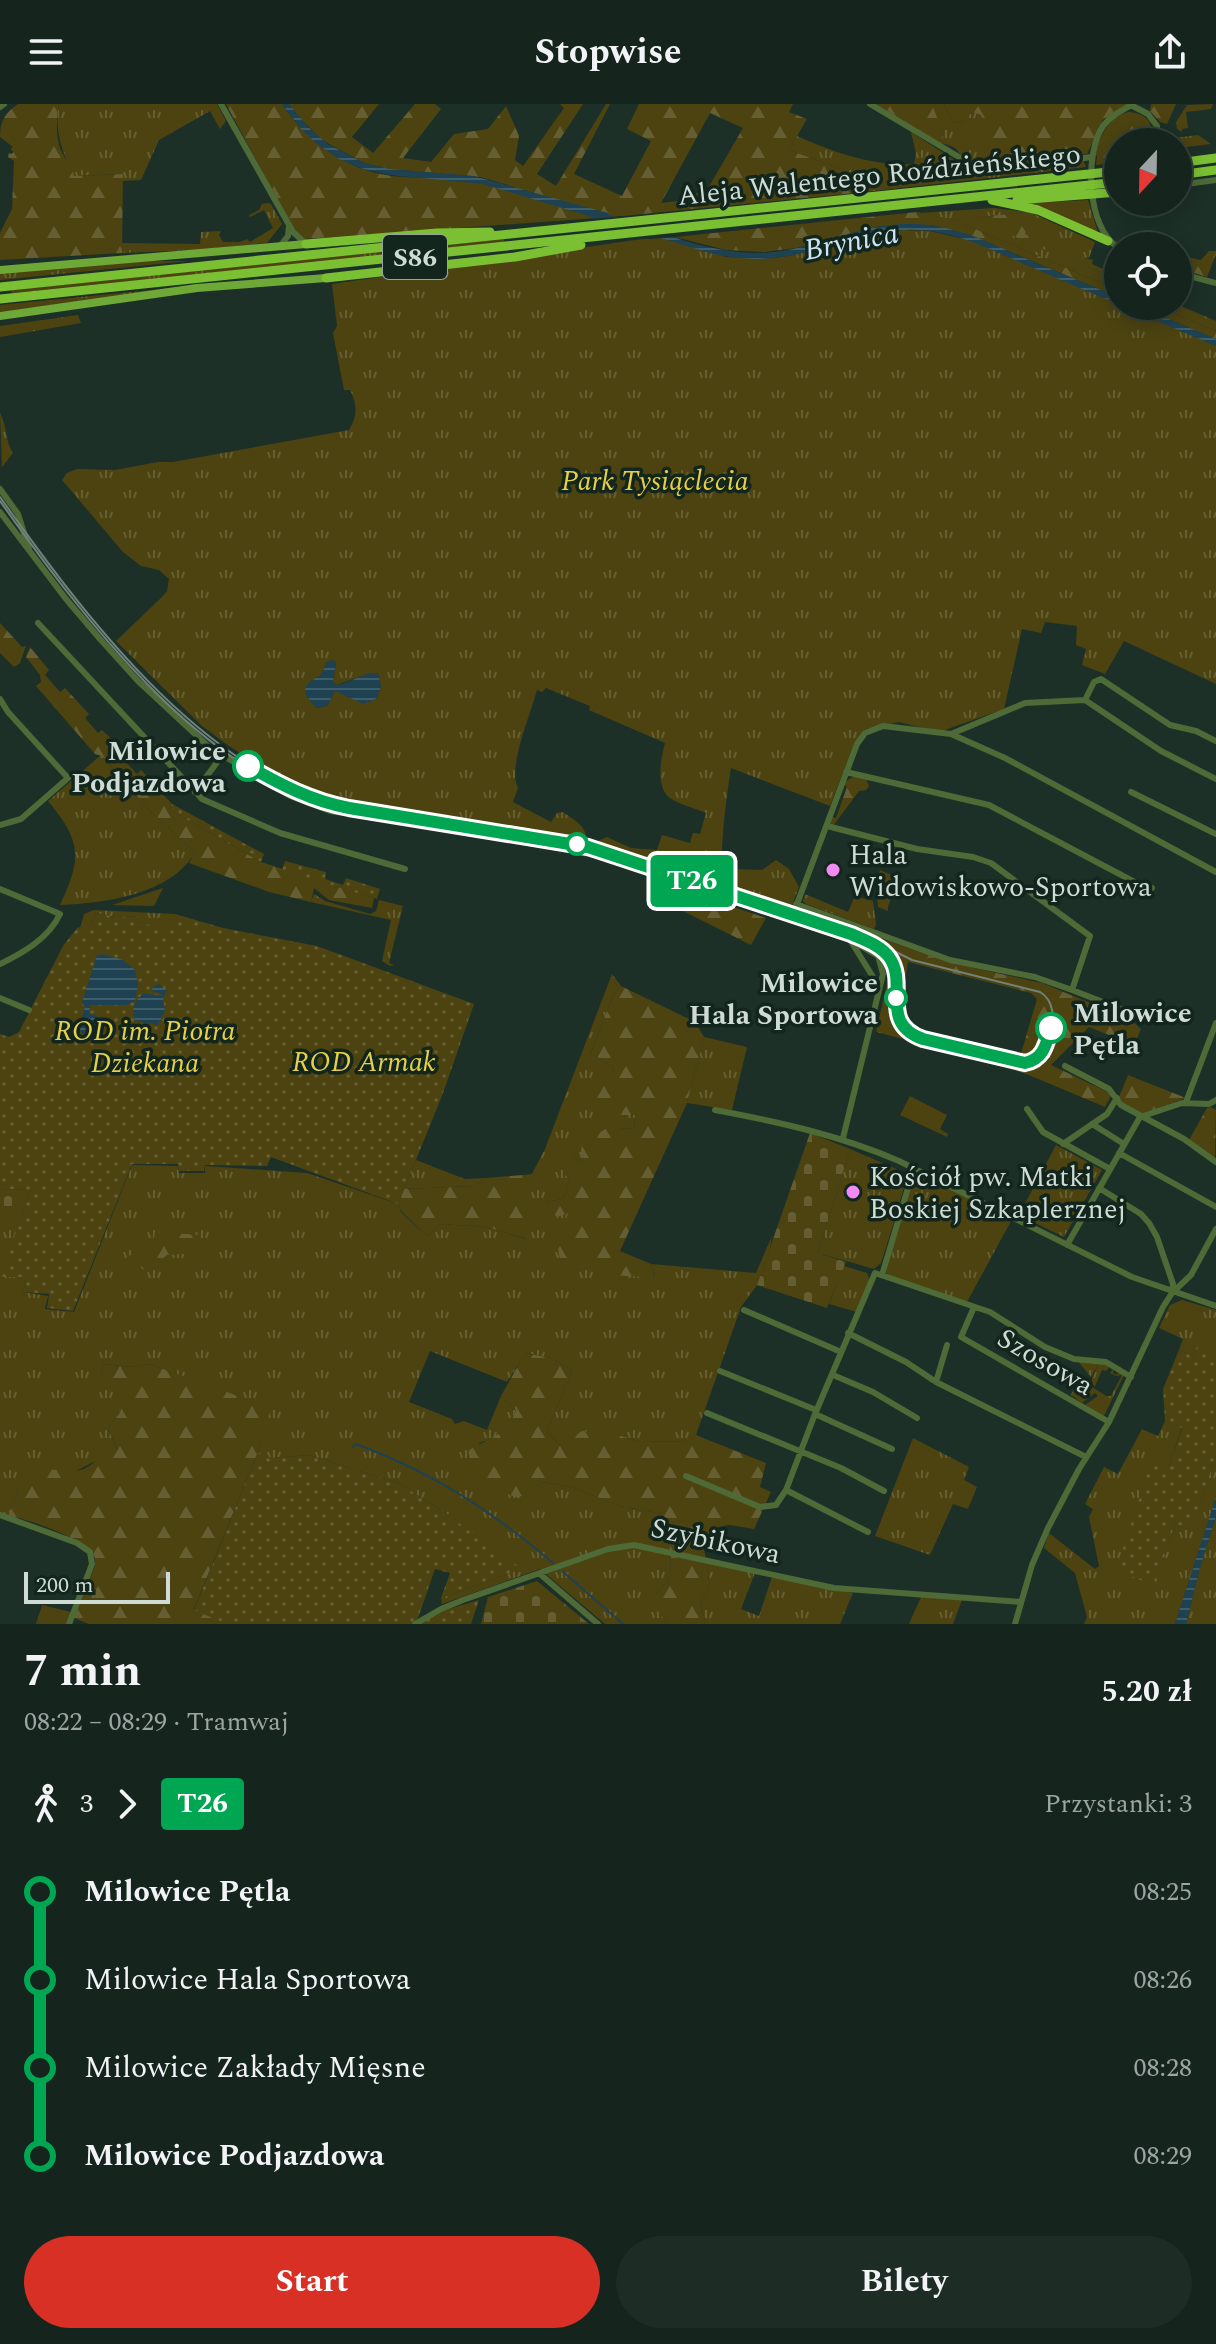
<!DOCTYPE html>
<html lang="pl">
<meta charset="utf-8">
<style>
:root{--surface:#15241d;--page:#1e2c26;--text:#f1f3f6;--muted:#9da4a4;--line:#34413b;--accent:#d93025}
body{margin:0;font-family:Spectral,serif;background:var(--page);color:var(--text);height:100vh;display:flex;flex-direction:column;font-size:30px;white-space:nowrap}
*{box-sizing:border-box;margin:0}
p{font-size:26px;color:var(--muted)}
.icon{flex:none;width:44px;height:44px;fill:none;stroke:currentColor;stroke-width:2;stroke-linecap:round;stroke-linejoin:round}
.map{position:relative;height:1520px;overflow:hidden}
.details{display:flex;flex-direction:column;background:var(--surface);flex:1}
.details>*{flex:none}
.badge{padding:0 16px;border-radius:6px;font-size:28px;line-height:52px}
.needle{width:52px;rotate:202deg}
.tools{position:absolute;left:1104px;top:24px;display:grid;gap:16px}
.tools a{display:grid;place-items:center;width:88px;height:88px;border-radius:50%;background:var(--surface);box-shadow:0 4px 20px #0003,0 0 0 2px var(--line);font-size:40px}
.scale{position:absolute;left:24px;bottom:20px;width:146px;box-sizing:border-box;padding-left:8px;border:4px solid #cfdbd5;border-top:0;font-size:22px;line-height:28px;white-space:nowrap;color:#cfdbd5;-webkit-text-stroke:6px #13261d;paint-order:stroke}
.map>.badge{position:absolute;translate:-50% -50%;box-shadow:0 0 0 4px #fff}
.legs{display:flex;align-items:center;gap:12px;height:88px;padding:0 24px;font-size:26px}
.legs p{margin-inline-start:auto}
.head{display:flex;align-items:center;justify-content:space-between;height:136px;padding:0 24px}
h1{font-size:44px;font-weight:700;line-height:60px}
.cta{display:flex;gap:16px;margin-top:auto;padding:16px 24px}
.cta a{flex:1;height:92px;border-radius:48px;background:var(--accent);color:#fff;font-size:32px;font-weight:700;line-height:92px;text-align:center}
.cta a+a{background:var(--page);color:var(--text)}
ul{padding:0 24px;list-style:none}
li{display:flex;align-items:center;gap:28px;height:88px;font-size:30px}
li i{display:grid;place-items:center;width:12px;height:100%;margin:0 10px;background:currentColor}
li i::after{content:'';width:20px;height:20px;margin:-10px;border:6px solid;border-radius:50%;background:var(--surface)}
li p{margin-inline-start:auto}
li:first-child i{background:linear-gradient(#0000 50%,currentColor 0)}
li:last-child i{background:linear-gradient(currentColor 50%,#0000 0)}
header{display:flex;justify-content:space-between;align-items:center;height:104px;padding:0 24px;background:var(--surface);font-size:36px;font-weight:700}
.map>svg:first-child{display:block}
</style>
<header><svg class="icon" aria-label="menu" viewBox="0 0 24 24"><path d="M4 6h16M4 12h16M4 18h16"/></svg>Stopwise<svg class="icon" aria-label="share" viewBox="0 0 24 24"><path d="M12 15V3M7 8l5-5 5 5M5 13v7h14v-7"/></svg></header>
<div class="map">
<svg width="1216" height="1520" viewBox="0 0 1216 1520">
<defs>
<pattern id="grass-tufts" width="24" height="20" patternUnits="userSpaceOnUse" patternTransform="scale(2)"><rect width="24" height="20" fill="#4c4311"/><path d="M3 7l-1-3M5 7V3M7 7l1-3M15 17l-1-3M17 17v-4M19 17l1-3" fill="none" stroke="#655e33"/></pattern>
<pattern id="forest-firs" width="22" height="20" patternUnits="userSpaceOnUse" patternTransform="scale(2)"><rect width="22" height="20" fill="#4c4311"/><path d="M5 1l3.5 6h-7zM16 11l3.5 6h-7z" fill="#655e33"/></pattern>
<pattern id="cemetery-stones" width="16" height="16" patternUnits="userSpaceOnUse" patternTransform="scale(2)"><rect width="16" height="16" fill="#4c4311"/><path d="M2 7V4a2 2 0 0 1 4 0v3zM10 15v-3a2 2 0 0 1 4 0v3z" fill="#655e33"/></pattern>
<pattern id="garden-dots" width="8" height="8" patternUnits="userSpaceOnUse" patternTransform="scale(2)"><rect width="8" height="8" fill="#4c4311"/><path d="M2 2h.1M6 6h.1" fill="none" stroke="#655e33" stroke-width="1.8" stroke-linecap="round"/></pattern>
<pattern id="water-rules" width="6" height="5" patternUnits="userSpaceOnUse" patternTransform="scale(2)"><rect width="6" height="5" fill="#1f4252"/><path d="M0 2.5h6" fill="none" stroke="#3e5d6a"/></pattern>
</defs>
<rect width="100%" height="100%" fill="#1c3027"/>
<path fill="url(#grass-tufts)" fill-rule="evenodd" d="M59,0H217L226,17L220,25L210,7L159,36L141,76L122,77V70L74,72C62,49 54,25 59,0Z
M935,0H944L952,17L961,19L972,8L981,11L992,23L991,55L1020,49L1023,60C1006,61 986,66 970,58C954,50 964,43 939,39L943,30L932,3Z
M1213,0L1211,5L1186,8L1188,24L1182,25V28L1177,25L1176,18L1187,1Z
M911,28L971,67L992,69L1083,56L1086,63L865,88L863,73L789,46L797,32C836,49 871,62 914,60L916,49Z
M1198,31L1211,40L1178,44V38H1170L1174,34Z
M1088,96L1098,129L1026,99Z
M268,99L271,100L282,120L267,139L196,146L122,149L121,139L200,140L201,128L221,127L219,131L223,138H240L247,135L250,138L273,124L264,106L250,113L249,111L259,106L262,100Z
M994,104L1027,108L972,114L1118,176V186L954,116L919,109Z
M1034,110L1095,138L1089,154L1077,153L1024,130Z
M903,126L929,127L969,136L1216,242V580L1124,537L1105,570L1082,561L1086,545L1076,541L1077,522L1045,518L1041,529L1022,525L1004,605L939,628L899,618L865,625L854,640L830,702L731,664C725,703 720,743 722,782L593,739L607,733L631,744L657,746L662,731L690,739L693,729L700,730L706,709C695,704 680,701 670,694C655,683 661,653 665,639L589,606L590,602L546,584L542,588L537,586C531,609 507,665 518,684L513,698L551,718L557,709L563,708C575,717 589,722 585,739L348,699L305,688L229,642L202,622L116,537L162,493L167,487L169,475L159,466L141,462L123,448L62,376L67,369L77,365L115,366L158,358H173L349,326C357,313 358,301 350,286H344L333,229L337,222L332,180L642,135L661,134L727,153L768,155L794,151L873,130ZM333,556L336,559L333,577L336,581L368,570H378L381,583L376,595C359,603 351,591 335,587L327,602L316,604L306,591L309,578L321,571L327,558Z
M504,135V139L12,189L11,186Z
M150,157H188L0,176V169Z
M192,182L0,208V201Z
M1178,201L1216,217V227L1157,202Z
M78,211L81,219L0,233V222Z
M0,309C7,322 5,337 13,349L2,363Z
M101,651L150,707L195,748C171,791 104,799 60,801C82,754 82,738 48,697Z
M776,756L789,765L799,783L791,804L730,785L732,765L762,766Z
M880,766L900,775L888,802V807L878,803L876,781Z
M163,784L154,802L112,801Z
M314,790L325,797L370,810L376,807L379,796L403,802L389,859L394,861L390,862L382,857L391,816L311,798Z
M805,790L848,808L855,792L873,797L876,821L874,825L806,800L803,797Z
M94,806L175,810L171,827L137,818L138,812L116,813L96,809L91,820L80,824L84,810Z
M612,870L621,882L613,891L591,949L614,964L613,969L635,1011L634,1025L619,1024L593,1043L583,1040L580,1058L573,1052L561,1063L570,1077L563,1095L545,1098L569,1108L559,1143C599,1169 607,1170 655,1173L651,1160L756,1169L772,1132L770,1144L757,1181L741,1203L696,1331L691,1337L641,1338L612,1329L560,1341L547,1328L572,1266L551,1254L526,1249L507,1278L430,1247L409,1298L452,1315L455,1320L464,1317L487,1326L501,1292L516,1306C508,1326 499,1333 479,1339L518,1393L543,1378L571,1383L620,1402L662,1410L671,1451L670,1474L657,1489V1506L668,1520H605L540,1465L442,1500L441,1494L521,1465L444,1408L398,1379L309,1351L271,1354L258,1348L270,1304L149,1260L130,1263L104,1260L101,1269L128,1293L119,1310L108,1323L117,1346L72,1369L53,1367L13,1379L17,1391L8,1412L0,1409V1085L30,1086L2,1172L27,1173L23,1188L48,1192L45,1205L74,1208L132,1061L178,1062L179,1069H205V1062L307,1069L398,1100L401,1108L427,1132L440,1120L487,1123L526,1135L524,1085L545,1045Z
M888,875L906,877L902,915L913,926L911,937L876,928Z
M704,933L747,943L732,1006L687,999Z
M1056,1041L1102,1066L1064,1133L1019,1111Z
M850,1045L901,1067L906,1077L896,1110L892,1111L895,1115L881,1159L874,1165L818,1149Z
M416,1056L465,1075L486,1074L475,1082L404,1085Z
M918,1068L992,1107V1111L1011,1117L967,1198L888,1172L886,1168L915,1069Z
M844,1162L867,1169L870,1178L857,1208L829,1200Z
M1182,1196L1216,1206V1248L1198,1242L1193,1252L1179,1246L1183,1235L1159,1224L1170,1201Z
M1077,1256L1099,1258L1110,1262L1106,1267L1102,1266L1095,1282L1090,1280L1098,1261L1091,1273Z
M1114,1264L1113,1269L1116,1271L1119,1268L1124,1271L1103,1314L1085,1301L1098,1292L1095,1289L1082,1299L1071,1291L1076,1280L1087,1285L1089,1281L1106,1292H1111L1122,1271L1116,1272L1110,1269Z
M1165,1317L1182,1323L1169,1362L1153,1356L1155,1481L1175,1420L1192,1424L1216,1350V1393L1175,1520H1084L1087,1513L1075,1469L1044,1444L1049,1429L1095,1465L1099,1462L1089,1413L1093,1405L1085,1400L1104,1363L1118,1370L1142,1325L1158,1332Z
M913,1334L969,1363L964,1376L977,1383L968,1405L953,1400L930,1451L875,1432Z
M1216,1412V1520H1186L1199,1467Z
M706,1458L755,1469L741,1505L759,1512L772,1473L853,1489L840,1520H706L700,1499L710,1483Z
M921,1493L962,1496L953,1520H909Z"/>
<path fill="url(#forest-firs)" fill-rule="evenodd" d="M18,0H59C56,15 55,38 64,52C69,60 73,64 74,72L123,70L122,149L0,156V129L12,105L14,57L8,53L9,49L11,50L14,48L11,45L13,43L0,33C0,17 5,9 18,0Z
M226,0H282C308,38 345,66 392,72C423,75 454,73 484,80C522,90 559,103 597,114L305,135L295,128Z
M289,0H379L352,33L373,49L415,0H435L441,5L403,54L431,58L454,30L488,25L506,2L519,32L515,56L523,62L564,4L560,0H583L537,70L556,82L606,0H610L574,70L622,92L651,37L627,25L639,0H793L789,8L807,15L789,46L863,73L865,88L613,113L481,73L390,65L364,59L322,36L302,16ZM710,9L743,24L706,88L696,89L687,96L661,99Z
M876,0H935L933,3L943,30L939,39Z
M944,0H1127L1103,16L1087,50L1023,60L1020,49L991,55L980,38L991,22L984,18L981,11L972,8L961,19L952,17Z
M1151,0H1176L1167,20L1160,18L1150,7Z
M1128,8C1147,9 1155,19 1151,38H1118V59L1096,61L1097,52L1095,51C1100,31 1108,14 1128,8Z
M917,108L954,116L1118,186V193L970,131L932,121L880,122L796,144L764,148L726,146L675,133Z
M1027,108L1034,110L1025,130L1077,152L1093,156L1092,160L1114,170L1118,167V176L970,114Z
M1209,147H1216V150L1207,173L1178,164V151L1201,156Z
M1138,202H1157L1216,227V235Z
M0,519L22,543L26,542L20,559L14,563L0,549Z
M30,543L49,566L45,571L60,588L65,584L89,610L85,614L98,629L102,626L128,651L124,656L137,670L141,666L172,700L169,705L261,758L374,794L372,804L329,796L314,784L311,798L269,788L189,759L195,748L150,707L102,652L95,650L36,582L41,578L40,571L26,553Z
M855,672L866,675L869,682L866,686L859,687L833,722L830,718L832,713L836,714L847,683L843,679Z
M656,777L766,814L751,841L651,791Z
M882,835L951,859L1042,879L1131,916L1141,925L1134,941L1089,923L1051,961L1112,990L1105,1003L1024,969L911,937L913,926L1020,953L1037,895L1031,889L908,858L906,871L889,868L887,855L878,845Z
M621,882L695,918L704,933L687,999L620,1147L651,1160L655,1174L612,1171L560,1157L558,1143L568,1109L560,1112L547,1110L545,1098L563,1095L570,1077L561,1063H550L552,1047L566,1034L573,1052L580,1058L582,1039L593,1043L592,1033L614,1020L619,1024L634,1025L635,1011H617L595,996V975L601,968L613,969L614,964L591,949L613,891Z
M1128,971L1186,994L1138,1011L1123,1000L1119,993Z
M1211,1003L1216,1006L1215,1055L1189,1036L1207,1004Z
M534,1070L525,1085L527,1135L487,1123L440,1120L427,1132L401,1107L398,1100L404,1085L475,1082L486,1074Z
M155,1128L200,1131L198,1149L167,1151L146,1167L125,1155L140,1144L153,1140Z
M525,1249L551,1254L572,1266L547,1328L560,1341L583,1327L612,1329L641,1338L691,1337L696,1331L766,1359L760,1383L771,1388L754,1425L730,1421L717,1423L704,1445L710,1483L700,1499L706,1520H668L657,1506V1489L670,1474L671,1451L662,1410L620,1402L571,1383L543,1378L518,1394C482,1380 480,1385 468,1347C491,1332 505,1334 516,1306L501,1292Z
M104,1260L130,1263L149,1260L271,1304L258,1348L194,1505L227,1520H89L74,1514L95,1462C95,1456 96,1454 92,1449C82,1434 26,1414 8,1412L17,1391L12,1379C20,1376 28,1370 37,1367C61,1361 78,1378 99,1353L97,1346L117,1345L108,1323L119,1310L127,1293L110,1286L101,1269Z
M42,1501L71,1508L66,1520H36Z"/>
<path fill="url(#cemetery-stones)" d="M810,1029L850,1045L818,1149L846,1158L827,1204L757,1181Z
M0,1086H28L20,1111L0,1110Z
M537,1477L589,1520H481L488,1493Z"/>
<path fill="url(#garden-dots)" d="M172,700L264,750L261,758L169,705Z
M285,757L326,768L325,775L343,781L346,774L380,785L377,795L282,766Z
M96,809L116,813L139,812L137,818L170,826L175,810L223,824L317,842L474,900L442,992L398,1100L271,1053L267,1062L205,1061L204,1067H179L178,1060H132L73,1207L47,1204L49,1190L23,1188L27,1173H1L30,1086L0,1085V930L9,933L19,928L63,842L77,824L91,820Z
M1198,1241L1216,1248V1350L1192,1425L1175,1420L1155,1482L1116,1466L1152,1355L1169,1362L1182,1324L1165,1317L1163,1285L1179,1246L1193,1252Z
M258,1348L272,1354L309,1351L398,1379L444,1408L522,1465L441,1494L450,1469L435,1465L418,1514L411,1520H227L194,1506Z
M479,1496L471,1520H418L442,1507Z"/>
<path fill="#4c4311" d="M910,992L947,1011L940,1025L948,1030L947,1033L900,1011Z"/>
<path fill="url(#water-rules)" d="M282,0H289L308,23L326,39L364,59L390,65L474,72L608,109L609,111C662,129 718,154 775,148C823,142 868,117 918,120C955,122 989,138 1022,153C1054,166 1086,180 1118,193V200C1086,187 1054,173 1022,159C985,143 947,124 906,126C862,127 823,148 780,153C758,157 735,154 713,150L483,80L390,71L363,65L339,55L317,40L303,27Z
M1122,202H1138L1216,235V242Z
M333,556L336,559L333,577L336,581C352,579 362,568 378,569L381,583L376,595L363,600L335,587L327,602L316,604L306,591L305,584L309,578L321,571L327,558Z
M102,850L123,856L135,866L138,881L135,897L127,901H90L89,909L99,913L102,921L95,935L85,932L78,925L85,903L82,899L97,851Z
M159,880L167,887L163,894L165,907L158,921L136,917C129,907 136,895 144,889L162,892V890L152,887L153,883Z
M1216,1393V1412L1199,1467L1186,1520H1175Z"/>
<path fill="#1c3027" d="M624,112L685,132L650,135L587,115Z"/>
<g fill="none" stroke-linecap="round" stroke-linejoin="round">
<path stroke="#1f4252" stroke-width="2" d="M353,1343L356,1340C432,1368 492,1407 553,1459
M562,1467L623,1520"/>
<path stroke="#4e6a37" stroke-width="6" d="M221,0L293,128L306,140
M870,0L979,65L1032,62L1091,53
M1131,1L1148,10L1157,22L1156,38
M0,3L4,0
M1178,81L1216,76
M280,142L288,132L289,122
M1118,143C1087,125 1084,50 1103,22C1111,12 1122,6 1133,0
M1178,169L1216,179
M0,385L18,410L29,445
M0,408L66,495L100,535L138,577L209,643L290,692L330,707L539,739L607,754L850,836L878,852L883,870L843,1034
M38,519L202,695L280,729L405,765
M0,595L8,608L68,674L21,715L0,721
M1085,596L1094,578L1101,575L1170,621L1196,627L1216,637
M951,630L1025,599L1085,596L1161,647L1216,675
M846,668L989,701L1144,783L1152,784
M195,688L221,653
M1131,688L1216,730
M0,785L60,810C49,834 23,849 0,860
M796,800L950,856L1035,873L1072,886L1090,832L991,759L973,753L917,745L827,722
M791,816L857,640L865,629L883,622L951,630L1005,654L1216,768
M852,839L873,873L877,885
M1072,886L1147,915
M0,894L29,906
M1065,962L1109,985L1121,1001L1184,1035L1216,1058
M1186,998L1216,919
M1027,1005L1043,1028L1110,1065
M715,1006C779,1018 839,1031 899,1057L1132,1173L1216,1202
M1140,1013L1182,999L1209,1000L1216,996
M1092,1020L1124,1040
M1063,1040L1107,1010L1117,994
M1119,1049L1216,1103
M1099,1084L1141,1110L1149,1119L1157,1133L1173,1180L1172,1189
M1067,1141L1140,1013
M882,1171L914,1064
M974,1203L961,1233L1109,1318
M744,1206L841,1248
M848,1229L906,1258L933,1276
M947,1241L936,1278L1086,1353
M720,1267L816,1306
M833,1271L873,1288L917,1314
M707,1309L841,1364L884,1387
M815,1310L892,1345
M686,1372L760,1403L776,1401L786,1386L815,1310L875,1169L990,1208L1045,1243L1074,1255L1106,1258L1131,1273
M786,1386L868,1428
M0,1411L77,1439L90,1448L92,1460L69,1520
M540,1470L598,1520
M415,1520L441,1505L463,1496L608,1445L634,1441L834,1484L1021,1498
M1015,1520L1032,1461L1048,1424L1079,1365L1109,1318L1163,1203L1172,1189L1191,1171L1216,1125"/>
<path stroke="#6ea836" stroke-width="8" d="M0,166L306,140
M0,212L197,184L326,174"/>
<path stroke="#7bc032" stroke-width="9" d="M1178,59L1216,54
M1178,71L1216,66
M992,96L1038,106L1108,137
M1017,96L1118,88
M306,140L437,129L490,128
M326,174L515,153L581,141
M0,183L1118,67
M0,195L1118,78"/>
<path stroke="#71827a" stroke-width="2" d="M0,393C80,505 199,667 340,700L559,735L602,745L862,831L912,856L1040,888C1066,903 1050,961 1018,959L915,932C881,907 911,871 884,847C875,839 862,835 851,830L588,743L340,703C201,673 78,507 0,397"/>
</g>
<g fill="none" stroke-linecap="round" stroke-linejoin="round">
<defs>
<path id="line-1" d="M248,662C281,681 312,697 349,704L588,743L851,830C864,836 880,841 889,853C909,880 878,919 923,935L1025,959C1044,955 1046,940 1051,924"/>
</defs>
<use href="#line-1" stroke="#fff" stroke-width="18"/>
<use href="#line-1" stroke="#00a651" stroke-width="12"/>
</g>
<g fill="#fff" stroke="#00a651" stroke-width="4">
<circle cx="248" cy="662" r="14"/>
<circle cx="577" cy="740" r="10"/>
<circle cx="896" cy="894" r="10"/>
<circle cx="1051" cy="924" r="14"/>
</g>
<g fill="#f28af3" stroke="#13261d" stroke-width="3">
<circle cx="833" cy="766" r="8"/>
<circle cx="853" cy="1088" r="8"/>
</g>
<g text-anchor="middle" stroke-width="7" stroke-linejoin="round" paint-order="stroke">
<rect fill="#13261d" stroke="#97a59e" stroke-width="2" x="383" y="131" width="64" height="44" rx="6"/>
<g font-size="26" font-weight="bold" fill="#cfdbd5">
<text x="415" y="162">S86</text>
</g>
<g font-size="28" fill="#cfdbd5" stroke="#13261d">
<text transform="translate(879 70) rotate(-6)" y="10">Aleja Walentego Roździeńskiego</text>
<text transform="translate(1046 1257) rotate(30)" y="10">Szosowa</text>
<text transform="translate(716 1436) rotate(12)" y="10">Szybikowa</text>
</g>
<g font-size="28" font-style="italic" fill="#e6d046" stroke="#13261d">
<text x="655" y="386">Park Tysiąclecia</text>
<text x="145" y="936">ROD im. Piotra<tspan x="145" dy="32">Dziekana</tspan></text>
<text x="364" y="967">ROD Armak</text>
</g>
<g font-size="28" font-weight="bold" fill="#cfdbd5" stroke="#13261d" text-anchor="end">
<text x="226" y="656">Milowice<tspan x="226" dy="32">Podjazdowa</tspan></text>
<text x="878" y="888">Milowice<tspan x="878" dy="32">Hala Sportowa</tspan></text>
<text x="1073" y="918" text-anchor="start">Milowice<tspan x="1073" dy="32">Pętla</tspan></text>
</g>
<g font-size="28" fill="#cfdbd5" stroke="#13261d" text-anchor="start">
<text x="849" y="760">Hala<tspan x="849" dy="32">Widowiskowo-Sportowa</tspan></text>
<text x="869" y="1082">Kościół pw. Matki<tspan x="869" dy="32">Boskiej Szkaplerznej</tspan></text>
</g>
<g font-size="30" font-style="italic" fill="#cde5f2" stroke="#13261d">
<text transform="translate(851 137) rotate(-11)" y="10">Brynica</text>
</g>
</g>
</svg>
<div class="tools">
<a><svg class="needle" viewBox="-14 -14 28 28"><path d="M0-13l5 13h-10z" fill="#e53935"/><path d="M0 13l5-13h-10z" fill="#9da4a4"/></svg></a>
<a><svg class="icon" aria-label="locate" viewBox="0 0 24 24"><circle cx="12" cy="12" r="6"/><path d="M12 2v4M12 18v4M2 12h4M18 12h4"/></svg></a>
</div>
<div class="scale">200 m</div>
<b class="badge" style="left:692px;top:777px;background:#00a651;color:#fff">T26</b>
</div>
<section class="details">
<div class="head"><div><h1>7 min</h1><p>08:22 – 08:29 · Tramwaj</p></div><b>5.20 zł</b></div>
<div class="legs"><svg class="icon" aria-label="walk" viewBox="0 0 24 24"><circle cx="13" cy="4" r="2"/><path d="M13 8l-2 6 4 7M11 14l-3 7M7 12l3-4h3l4 4"/></svg>3<svg class="icon" aria-label="forward" viewBox="0 0 24 24"><path d="M9 5l7 7-7 7"/></svg><b class="badge" style="background:#00a651;color:#fff">T26</b><p>Przystanki: 3</p></div>
<ul>
<li><i style="color:#00a651"></i><b>Milowice Pętla</b><p>08:25</p></li>
<li><i style="color:#00a651"></i><span>Milowice Hala Sportowa</span><p>08:26</p></li>
<li><i style="color:#00a651"></i><span>Milowice Zakłady Mięsne</span><p>08:28</p></li>
<li><i style="color:#00a651"></i><b>Milowice Podjazdowa</b><p>08:29</p></li>
</ul>
<div class="cta"><a>Start</a><a>Bilety</a></div>
</section>
